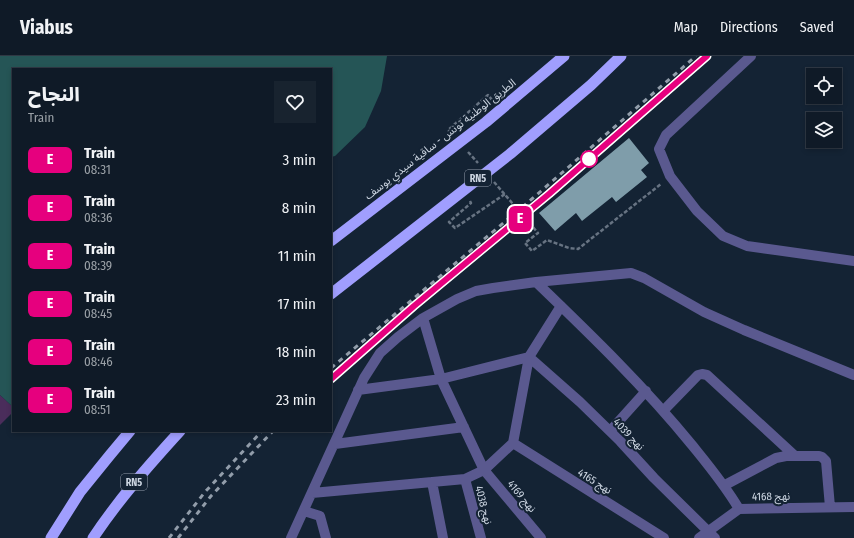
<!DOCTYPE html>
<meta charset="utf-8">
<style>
:root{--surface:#0f1a27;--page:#18232f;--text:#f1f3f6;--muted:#9ba1a7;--line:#2f3844}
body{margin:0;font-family:"Fira Sans Condensed","Noto Sans Arabic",sans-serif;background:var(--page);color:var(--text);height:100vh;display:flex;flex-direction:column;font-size:15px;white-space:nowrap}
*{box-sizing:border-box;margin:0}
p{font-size:13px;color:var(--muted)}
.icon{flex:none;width:22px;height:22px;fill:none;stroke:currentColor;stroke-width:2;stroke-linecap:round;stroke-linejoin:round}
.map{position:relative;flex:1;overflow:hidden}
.sheet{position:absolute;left:12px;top:12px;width:320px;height:364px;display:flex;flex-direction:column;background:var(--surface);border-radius:0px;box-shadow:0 2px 6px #0003,0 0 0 1px var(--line)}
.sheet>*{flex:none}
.badge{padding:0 8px;border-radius:6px;font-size:14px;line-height:26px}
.buttons{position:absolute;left:806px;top:12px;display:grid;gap:8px}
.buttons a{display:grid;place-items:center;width:36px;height:36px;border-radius:0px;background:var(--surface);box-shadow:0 2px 6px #0003,0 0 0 1px var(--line);font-size:20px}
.map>.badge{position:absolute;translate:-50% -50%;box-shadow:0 0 0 2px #fff}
.round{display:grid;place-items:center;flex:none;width:42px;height:42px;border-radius:0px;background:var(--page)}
.headline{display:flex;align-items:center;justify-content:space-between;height:68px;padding:0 16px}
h1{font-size:19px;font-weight:800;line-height:30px}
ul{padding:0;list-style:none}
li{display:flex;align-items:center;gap:12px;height:48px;padding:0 16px}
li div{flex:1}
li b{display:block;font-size:15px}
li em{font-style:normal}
li .badge{min-width:44px;font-weight:700;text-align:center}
header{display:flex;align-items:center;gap:24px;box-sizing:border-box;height:56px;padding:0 20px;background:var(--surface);border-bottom:1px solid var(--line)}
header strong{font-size:19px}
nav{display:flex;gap:22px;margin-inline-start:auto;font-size:14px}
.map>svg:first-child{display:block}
</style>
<header>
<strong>Viabus</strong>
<nav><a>Map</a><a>Directions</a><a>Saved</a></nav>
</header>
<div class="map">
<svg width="854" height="482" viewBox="0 0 854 482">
<rect width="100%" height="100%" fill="#142334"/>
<path fill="#4a2d5b" d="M0,339L13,351V356L0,369Z"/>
<path fill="#255556" d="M0,0H387L381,35L365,71L335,100L331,101V13H13V351L0,339Z"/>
<path fill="#7f9daa" d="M629,82L649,107L641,114L647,121L616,146L612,141L582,165L576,157L555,175L539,157Z"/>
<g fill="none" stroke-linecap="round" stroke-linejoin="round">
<path stroke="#677382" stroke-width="2.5" stroke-dasharray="4 2" stroke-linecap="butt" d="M451,77L448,74L488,39L493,45
M468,96L478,107
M494,126L538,177L525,187L532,195L547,184L569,192L578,193L661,128
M470,145L471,147L449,166L455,172L505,138"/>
<path stroke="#5a598f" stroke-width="10" d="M751,0L666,79L659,93L670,120L697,155L723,180L747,190L854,205
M536,226C591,279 644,330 692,389C709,410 725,429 739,453
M423,262L441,323L484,414L541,482
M358,334L441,323L529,301L580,346L620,385L654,422L715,482
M664,354L698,319L702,318L707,319L795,400
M610,375L646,335
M513,387L664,482
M335,388L464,371
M465,423L481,482
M432,426L443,482
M725,429L776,402L786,400H819L822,401L826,405L830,451
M312,437L465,423L484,414L513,387L529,301L561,250
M304,455L320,460L326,482
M291,482L364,322L380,297L398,281L423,262L457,243L476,235L493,232L536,226L631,217L644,222L704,256L744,274L854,319
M699,482L739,453L854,451"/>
<path stroke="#a09efe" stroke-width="11" d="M331,185L486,66L564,0
M331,238L510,98L591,29L621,0
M51,482L80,436L110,399L130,375
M93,482C119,443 149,409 180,375"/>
<path stroke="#929daa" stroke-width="3" stroke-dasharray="5 5" stroke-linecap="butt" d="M331,312L533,142L696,0
M331,323L414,251L538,147L707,0
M169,482L205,436L262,375
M178,482L211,440L273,375"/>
</g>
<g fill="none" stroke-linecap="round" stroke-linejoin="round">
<defs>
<path id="line" d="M331,323L414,250L549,138L707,0"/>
</defs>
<use href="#line" stroke="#fff" stroke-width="9"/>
<use href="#line" stroke="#e6007e" stroke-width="6"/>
</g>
<circle fill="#fff" stroke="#e6007e" stroke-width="2" cx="589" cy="103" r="8"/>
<g text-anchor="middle" stroke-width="4" stroke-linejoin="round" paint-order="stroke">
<g fill="#142334" stroke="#96a0ae" stroke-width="1">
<rect x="465" y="114" width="26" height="16" rx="3"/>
<rect x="121" y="418" width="26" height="16" rx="3"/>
</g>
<g font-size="10" font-weight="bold" fill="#cdd6e2">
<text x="478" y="126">RN5</text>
<text x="134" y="430">RN5</text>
</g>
<g font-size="11" fill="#cdd6e2" stroke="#142334">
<text transform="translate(440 83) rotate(-38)" y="4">الطريق الوطنية تونس - ساقية سيدي يوسف</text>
<text transform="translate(629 378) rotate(46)" y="4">نهج 4039</text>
<text transform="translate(595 425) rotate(32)" y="4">نهج 4165</text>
<text transform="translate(522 440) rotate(50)" y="4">نهج 4169</text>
<text transform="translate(771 440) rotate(-1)" y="4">نهج 4168</text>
<text transform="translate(484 449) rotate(75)" y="4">نهج 4038</text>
</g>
</g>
</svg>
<div class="buttons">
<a><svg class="icon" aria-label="locate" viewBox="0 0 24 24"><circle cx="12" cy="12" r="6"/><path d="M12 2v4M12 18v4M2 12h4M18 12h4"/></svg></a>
<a><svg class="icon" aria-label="layers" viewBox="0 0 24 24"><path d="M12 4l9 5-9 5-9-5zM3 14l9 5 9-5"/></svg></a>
</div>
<b class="badge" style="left:520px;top:163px;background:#e6007e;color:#fff">E</b>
<section class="sheet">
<div class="headline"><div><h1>النجاح</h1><p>Train</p></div><a class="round"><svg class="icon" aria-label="heart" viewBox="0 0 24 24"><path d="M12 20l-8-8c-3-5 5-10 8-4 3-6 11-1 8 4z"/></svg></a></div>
<ul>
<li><span class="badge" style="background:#e6007e;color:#fff">E</span><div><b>Train</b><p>08:31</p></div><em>3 min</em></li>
<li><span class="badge" style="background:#e6007e;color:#fff">E</span><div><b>Train</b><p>08:36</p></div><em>8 min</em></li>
<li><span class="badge" style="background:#e6007e;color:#fff">E</span><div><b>Train</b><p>08:39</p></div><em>11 min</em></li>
<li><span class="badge" style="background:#e6007e;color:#fff">E</span><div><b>Train</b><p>08:45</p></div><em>17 min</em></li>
<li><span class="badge" style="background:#e6007e;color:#fff">E</span><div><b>Train</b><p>08:46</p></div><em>18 min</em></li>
<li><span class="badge" style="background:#e6007e;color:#fff">E</span><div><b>Train</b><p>08:51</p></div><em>23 min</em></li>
</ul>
</section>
</div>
